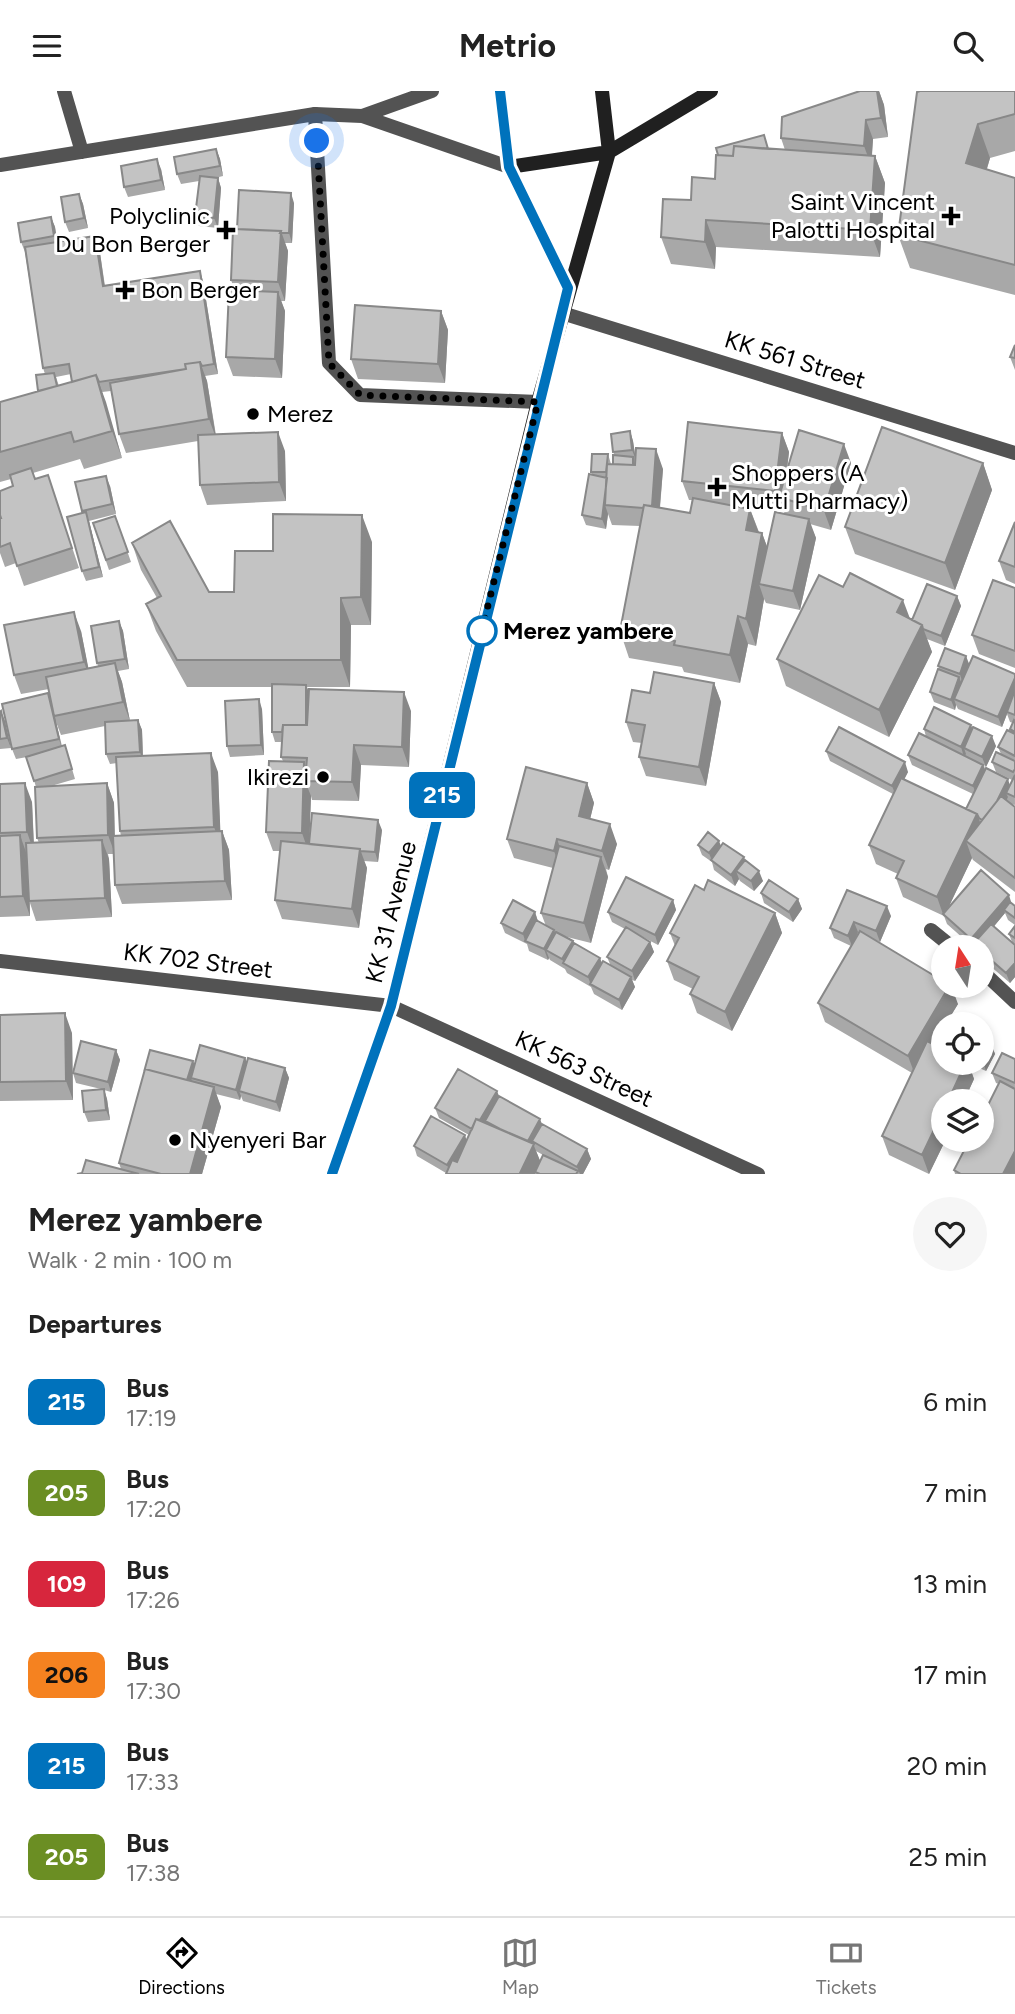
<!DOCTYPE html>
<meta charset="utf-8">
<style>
:root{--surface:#fff;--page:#f6f6f6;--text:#222;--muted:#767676;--line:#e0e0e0;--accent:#000}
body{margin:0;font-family:Figtree,sans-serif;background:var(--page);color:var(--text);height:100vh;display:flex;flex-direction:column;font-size:26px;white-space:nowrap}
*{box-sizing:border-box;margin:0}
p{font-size:23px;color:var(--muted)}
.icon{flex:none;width:38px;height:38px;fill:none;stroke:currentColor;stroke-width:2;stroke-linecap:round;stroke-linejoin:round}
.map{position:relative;height:1083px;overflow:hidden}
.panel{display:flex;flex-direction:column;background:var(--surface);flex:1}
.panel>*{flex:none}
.badge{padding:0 14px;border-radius:10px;font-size:24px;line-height:46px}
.needle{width:46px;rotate:348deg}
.tools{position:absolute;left:931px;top:844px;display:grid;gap:14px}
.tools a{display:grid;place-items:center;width:63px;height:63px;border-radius:50%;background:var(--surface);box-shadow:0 4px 10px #0003;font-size:35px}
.you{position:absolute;width:35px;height:35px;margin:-18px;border:5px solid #fff;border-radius:50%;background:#1a73e8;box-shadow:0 0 0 10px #1a73e833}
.map>.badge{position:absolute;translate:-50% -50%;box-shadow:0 0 0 4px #fff}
h2{padding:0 28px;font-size:26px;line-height:63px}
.round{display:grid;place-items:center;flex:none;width:74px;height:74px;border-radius:37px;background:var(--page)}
.summary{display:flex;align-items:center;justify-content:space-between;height:119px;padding:0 28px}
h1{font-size:33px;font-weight:700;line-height:52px}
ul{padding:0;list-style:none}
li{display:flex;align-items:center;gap:21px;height:91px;padding:0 28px}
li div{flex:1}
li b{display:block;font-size:26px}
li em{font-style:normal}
li .badge{min-width:77px;font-weight:700;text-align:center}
header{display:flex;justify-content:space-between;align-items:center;height:91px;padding:0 28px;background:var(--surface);font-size:32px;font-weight:700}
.menu{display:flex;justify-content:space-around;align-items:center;height:98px;border-top:2px solid var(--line);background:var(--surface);font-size:19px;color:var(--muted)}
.menu a{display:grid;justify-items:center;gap:4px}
.menu .on{color:var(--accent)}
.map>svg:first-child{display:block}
</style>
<header><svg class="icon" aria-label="menu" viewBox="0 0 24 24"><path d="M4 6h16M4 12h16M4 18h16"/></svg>Metrio<svg class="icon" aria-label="search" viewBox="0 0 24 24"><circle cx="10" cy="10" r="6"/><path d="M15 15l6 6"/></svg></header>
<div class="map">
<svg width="1015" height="1083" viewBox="0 0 1015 1083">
<rect width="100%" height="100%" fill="#fff"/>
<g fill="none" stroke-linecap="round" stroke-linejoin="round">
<path stroke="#535353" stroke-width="14" d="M315,23L329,272L360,304L538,311"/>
<path stroke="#535353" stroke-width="14" d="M64,0L82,61
M362,25L432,0
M0,74L315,23L362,25L509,76
M562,222L1015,362
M931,839L952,856
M0,870L391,915L758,1083
M982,880L1015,911"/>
<path stroke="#202020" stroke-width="14" d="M500,0L509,76L568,197
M509,76L609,61L711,0
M332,1083L391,915L538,311L609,61L602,0"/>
</g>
<path fill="#a8a8a8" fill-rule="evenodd" d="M860,0H879L884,14L888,46L873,48L872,65H875L885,92L880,166L716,156L715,178L671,173L661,146L691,109L715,88L769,58L785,59L781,47Z
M920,0H1015V60L990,67L987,78L1015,87V204L910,177L898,144Z
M216,58L220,68L223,85L215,87H218L221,97L218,137L199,135L195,125L199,90L181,93L177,83Z
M161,78L165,99L128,106L124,96Z
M79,103L83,113L88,137L69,141L65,131Z
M294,112L292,152H285L288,160L285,210H281L285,220L282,287L233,285L226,266L235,200L231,189L237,138Z
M51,126L55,136L57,151L95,145L99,155L105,195L203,190L218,283L205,285L207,290L216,344L285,360L286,410L207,414L200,394L198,350L126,362L119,343L111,300L102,301L122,367L84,378L80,368L33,382L35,388L48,384L79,477L24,495L16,472L5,476L0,462V427L13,395L11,388L0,391V311L38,300L45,283L43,277L25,161L21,151ZM71,283L72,291L59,295L56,286Z
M441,220L448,239L445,292L358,288L351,268Z
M1015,254V279L1010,266Z
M630,340L633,350L635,365L663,378L660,417L690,422L692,409H689L682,390L782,342L789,361L787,380L851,372L831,439L810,433L816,447L800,519L766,512L764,508L756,555L748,553L740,592L684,581L682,576L629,567L620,540L640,435L612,434L608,423L606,438L586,434L582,424L592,384L591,381L608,363L611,373H613L615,365L613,361ZM723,413L782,419V417L785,423L767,456L762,442L759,441L750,418Z
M983,372L992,399L955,499L855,463L845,436Z
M75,391L110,395L116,423L89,430L103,486L86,490L82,480V422Z
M115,425L131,471L109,479L93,432Z
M1015,431V493L1006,489L999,470Z
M372,451L371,534H351L350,596H307L309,601L411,620L409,676L361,674L359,710L312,709L311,705L309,752L382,739L378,771L364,770L367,777L359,837L282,828L275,809L280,760H273L266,741L283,670L281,666L282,651H275L272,641V596H187L156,540L146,513L157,507L141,479L132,452L209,501H234L273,460Z
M843,496L912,529L957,505L961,515L945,555L927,548L932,561L889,646L786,595L777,568Z
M1015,497V577L979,563L972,544Z
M119,530L123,540L129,578L118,580L122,591L130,630L138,629L142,639L143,665L218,681L220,740H222L229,759L232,809L122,813L115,794L114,763H108L109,768L112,826L36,830L30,812V825L0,826V693L32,711L34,752H39L37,747L36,696L27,666L16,668L12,658L48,602L51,610L49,598L21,603L14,584L81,540L88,577L98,575L97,572ZM56,631L61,644L105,635L106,663L110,673L117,672L120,740L121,745H115L114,712L107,692L51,695L75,688L68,664L62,655Z
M970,574L1015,583V714L1011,713L1015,716V801L973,769L972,767L947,819L1012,812L1015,815V834L1008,829L1005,822L994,835L1012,851L1009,843L1015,835V886L1010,892L982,868V856H973L947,833L944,825L903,806L896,787L898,783L876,773L869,754L893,703L830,670L826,660L908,681L904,688L966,718L973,703L912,674L908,664L926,646L924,638H972L996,655L986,676L984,674L985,678L1010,694L1012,689L996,681L992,671L1001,663L998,656L1011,641L1010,638L1013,632L1010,631L1007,623L1002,636L958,618L956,614L955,619L934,611L930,601L939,578L938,575Z
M714,592L721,611L706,695L646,685L639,666L642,652L633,651L626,631L650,602Z
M262,618L264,664L230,666L227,655Z
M0,621L5,630L11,657L0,658Z
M587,692L594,712L590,728L617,753L609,779L606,778L608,786L591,852L563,845L602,872L610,873L607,866L625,838L612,831L608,821L673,809L676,819L658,854L641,845L650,851L654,861L635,890L632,889L635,896L622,919L594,903L591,896L567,882L565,878L550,869L549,867L548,869L529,860L527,853L505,842L501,832L535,821L538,830L546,835L541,822L553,777L514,767L507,748Z
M698,754L721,755L745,770L763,790L754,800L740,790L739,788L735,795L714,779L712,771L702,764Z
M704,799L775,822L782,842L732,940L697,922L690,903L693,898L674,889L667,870L675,855L670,842Z
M847,799L891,825L880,851L873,848L958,913L946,932L943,933V971H982V949L991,953L995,963L986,980L968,972L974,988L964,1010H943V1048H946L929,1083L889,1064L882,1045L912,982L825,931L818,912L851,855L834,847L830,837ZM942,939L938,949L940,957L934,953Z
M761,802L798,808L802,818L793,831L764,812Z
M0,924L72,942L73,1009L0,1010Z
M116,959L120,969L111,1001L104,999L107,1008L110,1029L88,1031L84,1021L101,998L76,992L73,982Z
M245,967L247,972L285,977L289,987L280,1021L243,1010L241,1005L240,1009L216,1003L221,1016L202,1083H77L121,1078L119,1072L193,970L195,975Z
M1015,968V1083H955L954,1079L999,993L996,992L992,982Z
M499,1005L542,1033L587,1058L591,1068L583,1083H446V1082L417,1065L414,1055L467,1049L469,1044L439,1027L435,1017ZM536,1060L543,1064L540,1070Z"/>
<path fill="#888" d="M877,0H879L884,14L888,46L881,27Z
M866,29L873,48L871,74L864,55Z
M978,33L990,67L978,106L966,72Z
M216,58L220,68L223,85L220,75Z
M875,65L885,92L880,166L870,139Z
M157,68L161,78L165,99L161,89Z
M218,87L221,97L218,137L214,127Z
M291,102L294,112L292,152L289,142Z
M79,103L83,113L88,137L84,127Z
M51,126L55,136L58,155L54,145Z
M706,129L716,156L715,178L705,151Z
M281,140L288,160L285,210L278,191Z
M95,145L99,155L106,205L103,195Z
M200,180L203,190L218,283L214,273Z
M278,201L285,220L282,287L275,268Z
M441,220L448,239L445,292L438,273Z
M200,271L207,290L216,347L209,328Z
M96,284L106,311L122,367L112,340Z
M630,340L633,350L636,369L632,359Z
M278,341L285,360L286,410L279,391Z
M782,342L789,361L783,408L779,406L782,417V419L775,400Z
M844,353L851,372L831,439L824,420Z
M656,358L663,378L658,437L651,417Z
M983,372L992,399L955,499L945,472Z
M106,385L110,395L116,423L112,413Z
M608,387L605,414L608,423L606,438L602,428Z
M750,418L760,445L746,439Z
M86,421L89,431L103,486L99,476Z
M362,424L372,451L371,534L361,506Z
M809,428L816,447L800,519L793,500Z
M762,442L772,469L759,493L764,508L756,555L746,528Z
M957,505L961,515L945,555L941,545Z
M341,507L351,534L350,596L341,569Z
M903,509L912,533L897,521Z
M74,521L81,540L91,590L84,571Z
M738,525L748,553L740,592L730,564Z
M119,530L123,540L129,578L125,568Z
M922,534L932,561L889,646L879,619Z
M966,565L970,575L963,594L960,583Z
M115,572L122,591L130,630L123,611Z
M959,586L963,596L954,608L956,614L955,619L951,609Z
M1015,587V605L1007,621V623L1002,636L998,626Z
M714,592L721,611L706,695L699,676Z
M306,594L310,604L309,651L306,641Z
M404,601L411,620L409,676L402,656Z
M48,602L52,612L62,658L59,648Z
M259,608L262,618L264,664L261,654Z
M1,620L5,630L11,657L7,647Z
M138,629L142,639L143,671L140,661Z
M971,634L975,644L964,657L966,663L964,666L961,656Z
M992,645L996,655L986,676L982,666Z
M354,654L361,674L359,710L352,691Z
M211,662L218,681L221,755L214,736Z
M304,671L311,690H305L311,705L309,762L302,742Z
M905,671L908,681L896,705L892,695Z
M983,674L987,684L977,705L973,695Z
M1008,688L1011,698L1006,702L1008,706L991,741L987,731Z
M25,692L32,711L34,761L27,741Z
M107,692L114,712L115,763L108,744Z
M587,692L594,712L586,745L579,725Z
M977,723L984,742L966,750L972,767L944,826L937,806Z
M378,729L382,739L378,771L375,761Z
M610,733L617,753L609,779L602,760Z
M222,740L229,759L232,809L225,790Z
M20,744L27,764L30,825L23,805Z
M557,748L564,768L561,779L554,760Z
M102,749L109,768L112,826L105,807Z
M719,750L723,760L712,770L709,762Z
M360,758L367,777L359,837L352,818Z
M601,766L608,786L591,852L584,832Z
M744,766L748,777L736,780L739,788L735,795L731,784Z
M759,780L763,790L754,800L751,790Z
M1009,804L1012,814L1004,819L1005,822L977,856L973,854L971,848Z
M798,808L802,818L793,831L789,821Z
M673,809L676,819L658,854L655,844Z
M887,815L891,825L880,851L876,840Z
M535,821L538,831L525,850L526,853L523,843Z
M775,822L782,842L732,940L725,921Z
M854,831L858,841L852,855L848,845Z
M554,839L558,849L546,859L549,867L548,869L544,858Z
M573,850L577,860L564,872L562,868Z
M650,851L654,861L635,890L632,880Z
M600,867L604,877L591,894L588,886Z
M1015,872V886L1010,892L1006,882Z
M631,886L635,896L622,919L619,909Z
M951,894L958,913L946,933H943V937L915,984L908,965Z
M65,922L72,942L73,1009L66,990Z
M991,953L995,963L986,980L983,970Z
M116,959L120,969L111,1001L108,991Z
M245,967L249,977L239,1000L241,1005L240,1009L236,999Z
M193,970L197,980L191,987L193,992H186Z
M966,971H968L974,988L964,1010H948Z
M285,977L289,987L280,1021L276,1011Z
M214,996L221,1016L202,1083H190Z
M104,998L107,1008L110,1029L106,1019Z
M497,1000L501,1010L485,1030L487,1035L475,1039Z
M943,1020V1048H946L929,1083L922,1064Z
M540,1028L544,1038L532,1050L541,1072L535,1081V1083H520L526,1053Z
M465,1044L468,1054L451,1083L447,1074Z
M587,1058L591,1068L583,1083H580L577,1076Z
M1015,1060V1083H1003Z"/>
<path fill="#c3c3c3" stroke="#888" stroke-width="2" d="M860,0H877L881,27L866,29L864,55L781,47L782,26Z
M920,0H1015V23L978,33L966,72L1015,87V174L898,144L917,1Z
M764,44L768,58L734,55L733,65L718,64L716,57Z
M734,55L875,65L870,139L706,129L705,151L661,146L663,108L691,109L692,86L715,88L716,64L733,65Z
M216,58L220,75L177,83L174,66Z
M157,68L161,89L124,96L121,75Z
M200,85L218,87L214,127L195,125Z
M239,99L291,102L289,142H280L281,140L237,138Z
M79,103L84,127L65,131L61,106Z
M51,126L54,145L21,151L18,132Z
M233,138L281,140L278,191L231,189Z
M95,145L103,195L200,180L214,273L202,275L200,271L185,273L186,278L99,291L96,284L72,291L69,273L43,277L25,156Z
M229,199L278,201L275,268L226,266Z
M355,214L441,220L438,273L351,268Z
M1015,254V267L1010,266Z
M200,271L209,328L119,343L110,292L186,278L185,273Z
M54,282L57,295L38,300L36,284Z
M96,284L112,340L74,351L71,341L0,361V311Z
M688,331L782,342L775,400L682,390Z
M882,336L983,372L945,472L845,436Z
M799,339L844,353L824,420L779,406Z
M630,340L632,359L613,361L611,343Z
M278,341L279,391L200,394L198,344Z
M636,357L656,358L652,415L644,414L643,417L605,414L607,373L635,374Z
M592,363H608L606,381H591Z
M613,364L633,366V374L613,373Z
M31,377L35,388L48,384L72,457L17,475L10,452L0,456V427H1L0,424V400L13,395L10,384Z
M589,383L607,387L602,428L582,424Z
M106,385L112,413L82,420L75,391Z
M693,407L750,418L746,439L762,442L746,528L738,525L730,564L674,554L675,550L620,540L644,414L690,422Z
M86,421L99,476L82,480L67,426Z
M775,421L809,428L793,500L759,493Z
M273,423L362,424L361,506L341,507V569H177L146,513L161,505L132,452L170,430L209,501H234L235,460H273Z
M115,425L128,461L106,469L93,432Z
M1015,431V476L999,470Z
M850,482L903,509L897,521L922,534L879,619L777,568L819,484L843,496Z
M993,489L1015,497V560L972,544Z
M927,493L957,505L941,545L923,538L922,534L912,529Z
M74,521L84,571L14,584L4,534Z
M119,530L125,568L97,572L91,535Z
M945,557L966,565L960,583L938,575Z
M973,565L1015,583V587L998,626L954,608Z
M115,572L123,611L54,625L46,586Z
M938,578L959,586L951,609L930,601Z
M654,581L714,592L699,676L639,666L645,634L626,631L632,599L650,602Z
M272,593L306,594V634H283L282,641H272Z
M309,598L404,601L402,656L354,654L352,691L305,690L307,667L281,666L283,634H307Z
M1015,599V624L1007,621Z
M48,602L59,648L12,658L2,613Z
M259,608L261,654L227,655L225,610Z
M934,616L971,634L961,656L924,638Z
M1,620L7,647L0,648V621Z
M138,629L140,661L106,663L105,631Z
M1014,629L1015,630V641L1010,638Z
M839,636L905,671L892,695L826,660Z
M973,636L992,645L982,666L964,657Z
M1007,639L1015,643V665L998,656Z
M919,642L983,674L973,695L908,664Z
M65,654L72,678L34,690L26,666Z
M996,661L1015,670V678L1013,681L992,671Z
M211,662L214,736L120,740L116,666Z
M269,670L304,671L302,742L266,741Z
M526,676L587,692L579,725L610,733L602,760L557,748L554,760L507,748Z
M986,677L1008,688L997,710L982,729L979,727L977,723L966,718Z
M1015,684V706L1006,702Z
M901,687L977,723L937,806L896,787L904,770L869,754Z
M25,692L27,741L0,742V693Z
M107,692L108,744L37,747L35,696Z
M1001,705L1015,716V787L966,750Z
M312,722L378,729L375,761L360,760V758L309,753Z
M222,740L225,790L115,794L113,745Z
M708,741L719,750L709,762L698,754Z
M20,744L23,805L0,806V745Z
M102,749L105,807L29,810L26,752Z
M281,750L360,758L352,818L275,809Z
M723,752L744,766L731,784L711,769Z
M559,755L601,766L584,832L541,822Z
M745,769L759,780L751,790L736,780Z
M981,779L1009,804L971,848L943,823Z
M626,786L673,809L655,844L608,821Z
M708,789L775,822L725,921L690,903L699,886L667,870L679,847L670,842L695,794L704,799Z
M769,789L798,808L789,821L761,802Z
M847,799L887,815L876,840L854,831L848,845L830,837Z
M513,809L535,821L523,843L501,832Z
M1010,811L1015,815V827L1004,819Z
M536,829L554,839L544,858L525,850Z
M991,833L1015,854V872L1006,882L982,861V856H976L973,853Z
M1015,835V847L1009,843Z
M626,836L650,851L632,880L607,866Z
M860,840L943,890V894H950L908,965L818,912Z
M556,841L573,850L562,868L546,859Z
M574,852L600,867L588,886L563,872Z
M603,870L631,886L619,909L590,893Z
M65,922L66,990L0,991V924Z
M943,937V952L938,949Z
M982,949L991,953L983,970H982Z
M81,950L116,959L108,991L73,982Z
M927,950L943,958V971H966L948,1010H943V1020L922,1064L882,1045Z
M200,954L245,967L236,999L191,987Z
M150,959L193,970L187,989L145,978L144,981Z
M1002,962L1015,968V992L992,982Z
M248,967L285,977L276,1011L239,1000Z
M145,978L214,996L190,1083H161L119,1072Z
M458,978L497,1000L480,1029L476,1028L472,1038L435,1017Z
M1000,990L1015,998V1060L1003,1083H961L954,1079L970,1048H982V1026Z
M104,998L106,1019L84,1021L82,1000Z
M499,1005L540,1028L528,1050L500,1038L485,1030Z
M431,1025L465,1044L447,1074L414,1055Z
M476,1028L534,1053L520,1082L521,1083H446L452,1069L457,1071Z
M542,1033L587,1058L577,1076L532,1050Z
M543,1064L578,1080L576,1083H540L535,1081Z
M86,1069L139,1083H77L82,1082Z"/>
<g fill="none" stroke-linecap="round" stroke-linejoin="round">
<defs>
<path id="line" d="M332,1083L391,915L568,197L509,76L500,0"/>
</defs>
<use href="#line" stroke="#fff" stroke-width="16"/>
<use href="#line" stroke="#0072bc" stroke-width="10"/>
<path stroke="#000" stroke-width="7" stroke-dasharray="0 12.6" d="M317,50L329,272L360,304L538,311L480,547L482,540"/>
</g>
<g fill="#000" stroke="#fff" stroke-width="2.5">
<path d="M947.5 114.5h7v7h7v7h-7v7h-7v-7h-7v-7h7z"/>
<path d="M222.5 128.5h7v7h7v7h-7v7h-7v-7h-7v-7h7z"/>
<path d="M121.5 188.5h7v7h7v7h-7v7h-7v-7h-7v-7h7z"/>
<circle cx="253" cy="323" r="7"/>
<path d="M713.5 385.5h7v7h7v7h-7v7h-7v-7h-7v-7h7z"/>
<circle cx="323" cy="686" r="7"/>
<circle cx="175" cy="1049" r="7"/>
</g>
<circle fill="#fff" stroke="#0072bc" stroke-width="3.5" cx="482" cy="540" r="14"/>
<g text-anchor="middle" stroke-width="6" stroke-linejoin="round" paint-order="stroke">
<g font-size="24" fill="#000" stroke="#fff" text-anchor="start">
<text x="935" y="119" text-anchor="end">Saint Vincent<tspan x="935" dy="28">Palotti Hospital</tspan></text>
<text x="210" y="133" text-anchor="end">Polyclinic<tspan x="210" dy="28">Du Bon Berger</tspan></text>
<text x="141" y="207">Bon Berger</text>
<text x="267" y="331">Merez</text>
<text x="731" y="390">Shoppers (A<tspan x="731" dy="28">Mutti Pharmacy)</tspan></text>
<text x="309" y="694" text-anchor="end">Ikirezi</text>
<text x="189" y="1057">Nyenyeri Bar</text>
</g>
<g font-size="24" fill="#000" stroke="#fff">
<text transform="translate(795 269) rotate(17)" y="8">KK 561 Street</text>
<text transform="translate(391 821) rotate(-76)" y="8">KK 31 Avenue</text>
<text transform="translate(198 870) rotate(7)" y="8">KK 702 Street</text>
<text transform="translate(584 978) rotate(25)" y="8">KK 563 Street</text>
</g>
<g font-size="24" font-weight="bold" fill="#000" stroke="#fff" text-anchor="start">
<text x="503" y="548">Merez yambere</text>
</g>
</g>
</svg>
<div class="tools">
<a><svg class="needle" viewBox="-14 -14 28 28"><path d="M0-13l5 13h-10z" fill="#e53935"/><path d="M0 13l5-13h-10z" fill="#767676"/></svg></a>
<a><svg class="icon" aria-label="locate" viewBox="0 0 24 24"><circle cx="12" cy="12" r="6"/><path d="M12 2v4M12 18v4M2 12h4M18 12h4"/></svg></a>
<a><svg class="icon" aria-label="layers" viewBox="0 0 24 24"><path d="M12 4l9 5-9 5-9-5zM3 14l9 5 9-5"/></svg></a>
</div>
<div class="you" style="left:317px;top:50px"></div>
<b class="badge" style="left:442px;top:704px;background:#0072bc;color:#fff">215</b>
</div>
<section class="panel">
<div class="summary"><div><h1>Merez yambere</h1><p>Walk · 2 min · 100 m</p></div><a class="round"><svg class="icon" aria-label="heart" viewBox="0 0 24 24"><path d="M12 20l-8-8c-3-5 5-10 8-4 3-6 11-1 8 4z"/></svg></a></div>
<h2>Departures</h2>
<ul>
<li><span class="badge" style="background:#0072bc;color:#fff">215</span><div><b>Bus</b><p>17:19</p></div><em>6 min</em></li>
<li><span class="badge" style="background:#6b8e23;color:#fff">205</span><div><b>Bus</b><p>17:20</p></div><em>7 min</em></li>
<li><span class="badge" style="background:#d7263d;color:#fff">109</span><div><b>Bus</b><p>17:26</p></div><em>13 min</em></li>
<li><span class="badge" style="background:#f58220;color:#111">206</span><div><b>Bus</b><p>17:30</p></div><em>17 min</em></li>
<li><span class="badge" style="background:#0072bc;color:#fff">215</span><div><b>Bus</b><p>17:33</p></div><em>20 min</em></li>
<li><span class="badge" style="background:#6b8e23;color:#fff">205</span><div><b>Bus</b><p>17:38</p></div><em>25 min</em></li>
</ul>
</section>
<nav class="menu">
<a class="on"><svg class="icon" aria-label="directions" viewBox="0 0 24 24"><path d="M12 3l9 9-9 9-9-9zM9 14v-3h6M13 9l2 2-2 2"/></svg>Directions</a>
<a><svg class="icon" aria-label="map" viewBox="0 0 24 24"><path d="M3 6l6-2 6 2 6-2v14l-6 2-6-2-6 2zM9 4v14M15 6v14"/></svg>Map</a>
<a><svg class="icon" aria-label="tickets" viewBox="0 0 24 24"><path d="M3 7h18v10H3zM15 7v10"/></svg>Tickets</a>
</nav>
